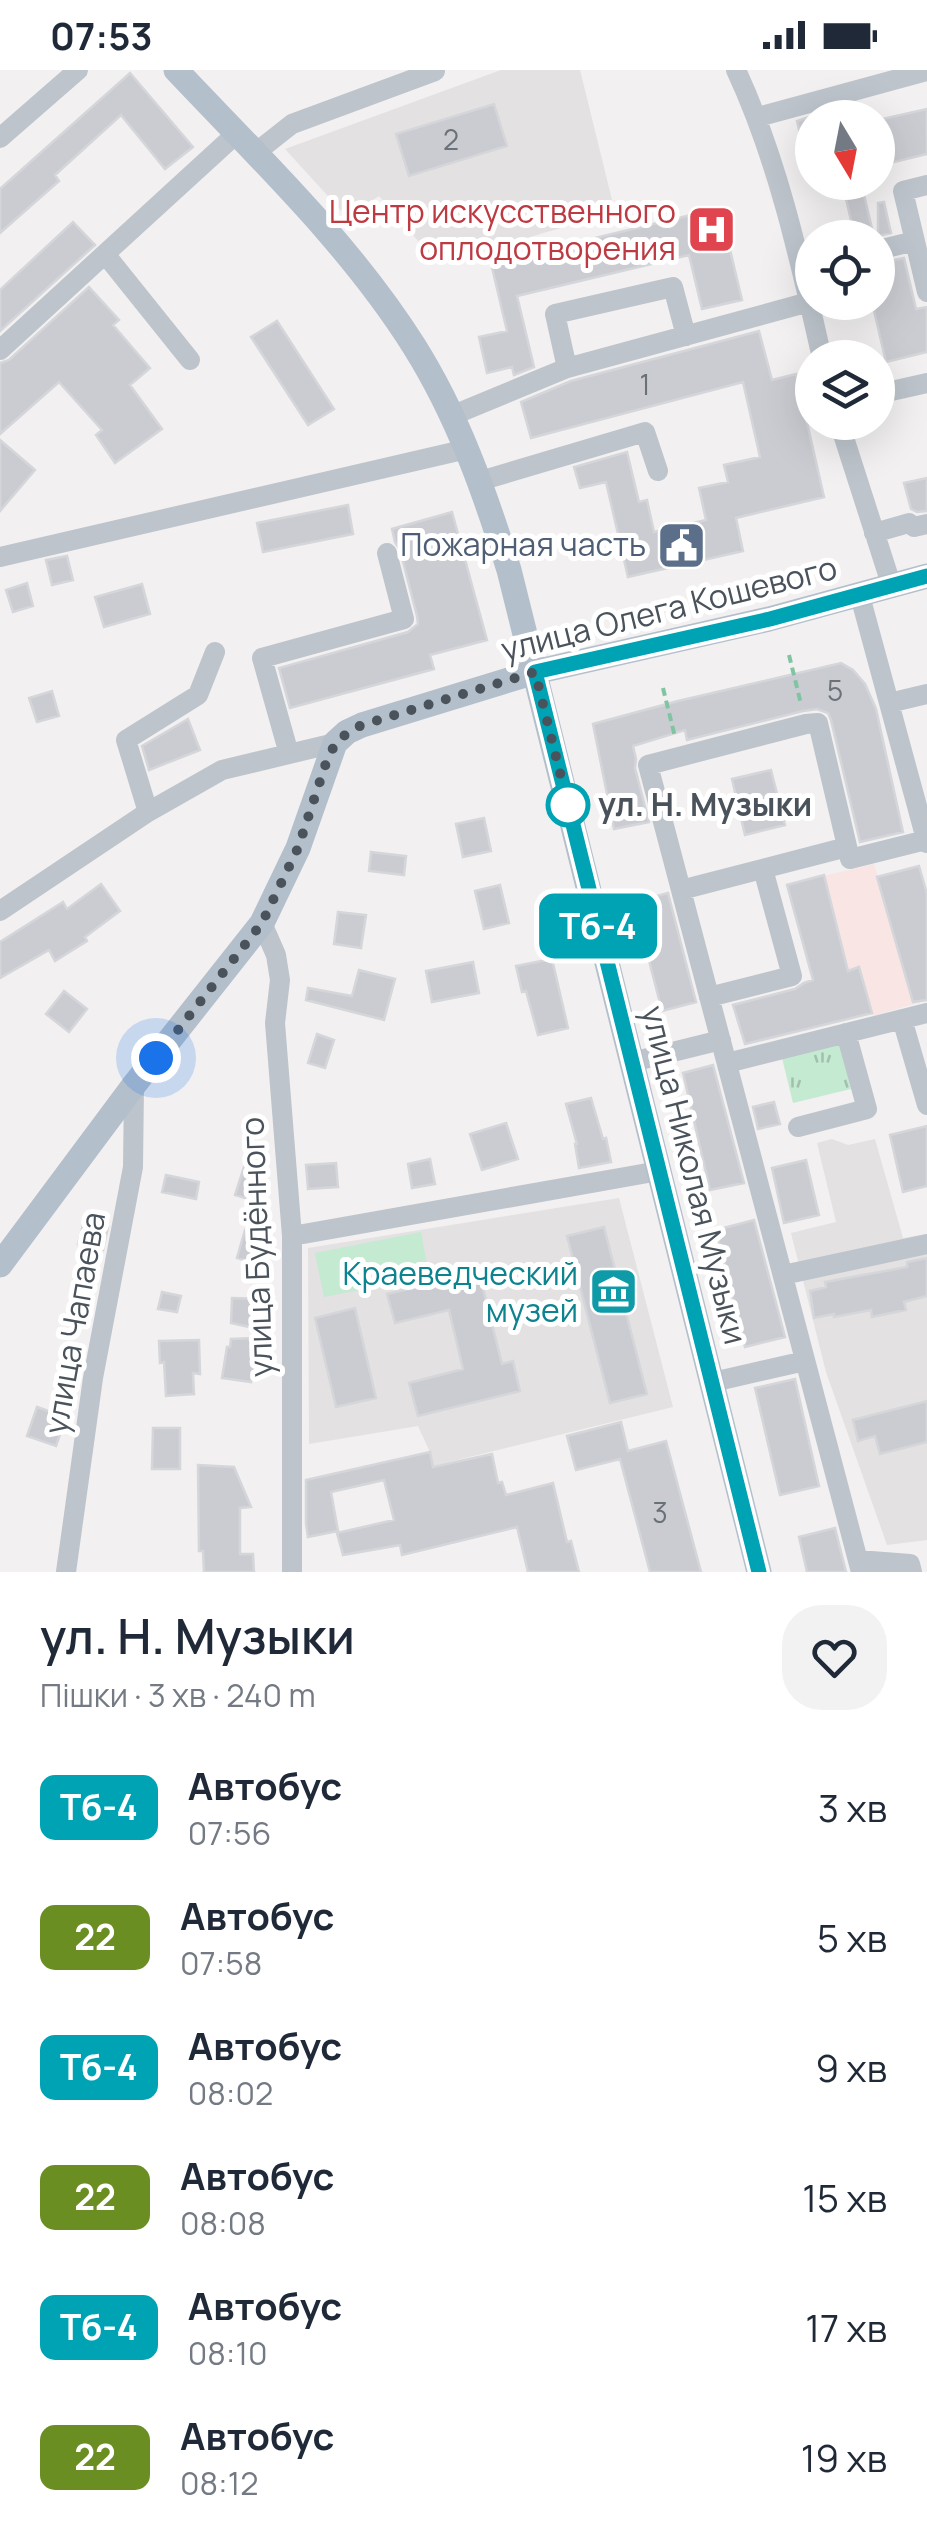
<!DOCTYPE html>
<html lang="uk">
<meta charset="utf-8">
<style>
:root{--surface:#fff;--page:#f2f2f3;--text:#1f2937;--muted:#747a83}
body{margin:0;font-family:Manrope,sans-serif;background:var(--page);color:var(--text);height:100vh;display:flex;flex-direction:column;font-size:38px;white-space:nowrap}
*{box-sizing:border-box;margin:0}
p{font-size:32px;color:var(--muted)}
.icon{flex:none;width:55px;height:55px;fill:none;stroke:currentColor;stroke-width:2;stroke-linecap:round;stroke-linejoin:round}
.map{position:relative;height:1502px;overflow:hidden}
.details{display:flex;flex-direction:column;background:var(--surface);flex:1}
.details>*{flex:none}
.badge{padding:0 20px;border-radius:15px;font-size:35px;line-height:65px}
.needle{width:65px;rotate:170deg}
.fabs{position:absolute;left:795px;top:30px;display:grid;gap:20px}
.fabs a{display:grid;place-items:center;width:100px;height:100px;border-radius:50%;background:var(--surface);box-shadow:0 10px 40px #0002;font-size:50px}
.you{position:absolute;width:50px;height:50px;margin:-25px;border:8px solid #fff;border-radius:50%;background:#1a73e8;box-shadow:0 0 0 15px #1a73e833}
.map>.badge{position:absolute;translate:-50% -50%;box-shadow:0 0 0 5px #fff}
.round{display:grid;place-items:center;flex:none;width:105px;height:105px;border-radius:40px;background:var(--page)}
.overview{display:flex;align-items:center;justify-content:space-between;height:170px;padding:0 40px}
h1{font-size:48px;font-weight:600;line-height:75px}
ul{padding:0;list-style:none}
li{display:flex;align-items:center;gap:30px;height:130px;padding:0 40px}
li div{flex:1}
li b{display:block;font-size:38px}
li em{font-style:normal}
li .badge{min-width:110px;font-weight:700;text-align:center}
.status{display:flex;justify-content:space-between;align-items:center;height:70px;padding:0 50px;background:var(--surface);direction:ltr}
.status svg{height:28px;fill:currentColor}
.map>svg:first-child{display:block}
</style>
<div class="status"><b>07:53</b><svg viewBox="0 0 49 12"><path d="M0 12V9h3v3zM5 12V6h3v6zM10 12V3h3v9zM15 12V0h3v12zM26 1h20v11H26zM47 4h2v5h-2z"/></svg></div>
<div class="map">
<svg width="927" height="1502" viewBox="0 0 927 1502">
<defs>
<pattern id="park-tufts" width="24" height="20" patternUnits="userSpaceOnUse" patternTransform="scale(2.5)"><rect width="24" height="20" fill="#c4ead2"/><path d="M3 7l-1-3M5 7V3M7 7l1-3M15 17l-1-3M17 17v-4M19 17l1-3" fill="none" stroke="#a1c0ad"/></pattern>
</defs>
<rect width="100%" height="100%" fill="#f2f0f0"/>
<path fill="#e3e1e1" d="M501,0H580L615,142L438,194L379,126L347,147L285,79Z
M832,1069L848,1075L875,1069L903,1168L927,1164V1470L887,1475L826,1302L791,1163L836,1152L817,1073Z
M619,1128L673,1337L433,1396L429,1380L418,1356L309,1374L308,1178Z"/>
<path fill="#f8e5e4" d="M874,794L878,807L919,796L927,824V930L873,946L859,897L814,910L787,815Z"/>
<path fill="#c4ead2" d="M421,1162L429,1206L324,1227L315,1183Z"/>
<path fill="url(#park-tufts)" d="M840,974L851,1019L793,1033L782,988Z"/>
<path fill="#cbccd2" stroke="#d5d6da" stroke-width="2.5" d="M130,3L193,77L165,99L121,45L55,105L59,111L0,163V119Z
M494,34L507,76L409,106L396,64Z
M927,39V84L878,96V50Z
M812,46V89H806L797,51Z
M842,112H861L873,163L855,167Z
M884,132L891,163L878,166V133Z
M720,138L742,230L702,239L689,185L517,226L534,297L514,305L512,297L487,303L479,267L507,261L491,193Z
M73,152L95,175L0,261V220Z
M904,188L916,239L927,237V282L886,292L872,232H878V193Z
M89,217L119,250L113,255L150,298L130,315L162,359L115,393L96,365L102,360L59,312L0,364V293L9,290Z
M277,251L334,339L308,355L251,267Z
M759,261L772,310L796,304L824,427L736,448L743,481L628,507L606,412L580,418L574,397L627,382L639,432L647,430L654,462L706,450L699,418L728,412L724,395L760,387L743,312L531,368L521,332L571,311Z
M0,370L35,400L0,441Z
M927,408V441L917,442L911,439L904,413Z
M348,435L353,464L263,482L257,453Z
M452,442L487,570L430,585L434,599L290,638L279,598L408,562L418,554L417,546L400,480L395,472L392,459Z
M67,486L73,510L52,515L46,490Z
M27,513L33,536L13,542L6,520Z
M142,514L150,544L104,557L95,527Z
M841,593L853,600L865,614L876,639L903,762L860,772L831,650L828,643L817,639L803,641L687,670L685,660L633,676L636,689L635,698L649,752L614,759L593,654L678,631Z
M52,621L59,646L37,652L29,628Z
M188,649L200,680L149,700L142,676Z
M771,700L785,755L745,765L732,709Z
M484,748L491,781L463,787L456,754Z
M371,782L406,786L404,805L369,801Z
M919,796L927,824V930L913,932L877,807Z
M824,805L848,901L859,897L872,943L745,974L733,935L795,919L804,913L813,910L787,815Z
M101,814L120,841L85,867L87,871L55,891L49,880L0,908V872L63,832L67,839Z
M500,815L509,853L484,859L475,821Z
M668,823L696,932L662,941L634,832Z
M338,842L366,845L361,878L334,874Z
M552,889L568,958L538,965L526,921L522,922L516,896Z
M473,892L479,923L432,932L426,901Z
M359,900L395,909L384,950L306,930L308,918L352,926Z
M64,921L87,939L69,962L46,944Z
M317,964L334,970L325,998L308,993Z
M713,995L744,1113L710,1120L683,1003Z
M591,1028L603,1069L606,1068L611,1092L579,1098L575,1074H577L566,1034Z
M774,1032L780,1054L758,1059L753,1037Z
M506,1053L518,1089L482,1100L470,1064Z
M927,1056V1116L903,1122L890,1065Z
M430,1089L435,1114L412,1118L408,1094Z
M806,1090L819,1145L784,1153L772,1098Z
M336,1093L338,1117L308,1119L306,1095Z
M245,1094L265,1100L255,1131L235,1125Z
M166,1105L199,1112L196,1129L162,1122Z
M754,1150L785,1267L745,1277L716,1160Z
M84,1151L108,1157L103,1180L78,1174Z
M604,1157L647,1324L610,1333L567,1166Z
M245,1160L266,1166L259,1194L237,1188Z
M927,1188V1226L904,1232L906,1240L872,1247L871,1240L834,1247V1244L814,1248L810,1221L826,1217L825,1212L907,1197V1192Z
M479,1202L502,1294L513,1291L520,1321L418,1346L409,1313L463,1299L449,1240L395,1253L387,1224Z
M75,1204L91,1207L86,1231L70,1228Z
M162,1222L181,1226L177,1242L158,1239Z
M232,1228L261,1229L259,1259L231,1253Z
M355,1238L376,1328L336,1337L315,1248Z
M258,1268L251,1312L222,1308L227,1277H230L231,1269Z
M199,1270L200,1304L193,1303L194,1324L166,1326L164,1292L160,1293L159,1271Z
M795,1309L819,1416L780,1425L755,1318Z
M927,1331V1372L880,1384L875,1366L858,1371L853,1350Z
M37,1337L66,1347L56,1376L27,1366Z
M621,1352L628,1381L666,1371L701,1502H650L620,1389L576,1400L567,1366Z
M153,1358H180V1399H152Z
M430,1382L433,1397L492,1384L498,1413L502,1412L506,1425L553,1413L567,1472L571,1471L579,1502H528L517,1457L402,1485L400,1475L343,1485L337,1463L394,1450L384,1410L331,1422L338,1461L308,1467L306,1454V1410Z
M198,1395L234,1397L251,1437L240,1438V1484H253L254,1502H204L203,1481H199Z
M835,1458L846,1502H807L799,1467Z"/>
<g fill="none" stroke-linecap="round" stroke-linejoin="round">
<path stroke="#80c4a2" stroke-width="4" stroke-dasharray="8 5" stroke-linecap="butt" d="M789,585L801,634
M663,618L675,667"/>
<path stroke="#bdc4cb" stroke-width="20" d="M736,0C778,90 800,191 822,288
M758,47L927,1
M0,68L78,0
M254,84L292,54L435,1
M927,115L903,121L927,222
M878,180L915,171
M105,184L190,290
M686,266L673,217L555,244L567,298L809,232
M0,280L236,64
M878,324L927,313
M451,346L567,298
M839,352L892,517
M480,411L645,362L658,401
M874,463L909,453L914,457L927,454
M0,487L467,379
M860,526L927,773
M889,633L927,624
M289,684L262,588L404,549L387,483
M148,742L126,670L198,625L215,582
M681,820L847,777
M0,841L148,742L222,700L335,673
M262,853L276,885L280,910L275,953L292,1166V1502
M709,927L792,906L763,799
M902,949L927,1035
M632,992L721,970
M727,993L927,943
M798,1057L867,1039L846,963
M292,1166L659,1101
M783,1205L927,1174
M713,1312L805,1291
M858,1490L910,1494L912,1502
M66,1502L93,1308L133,1097L134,1015
M861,1502L648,695L806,654L818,653L850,789L926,770"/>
<path stroke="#b3bfcb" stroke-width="25" d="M176,0C259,88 349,173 414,276C458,346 485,423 509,500L759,1502
M0,1195L134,1015L262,853L298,778L335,673L347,662L362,655L535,602L769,549L927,506"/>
</g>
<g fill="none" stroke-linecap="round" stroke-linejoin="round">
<defs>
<path id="line" d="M759,1502L535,602L770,549L927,506"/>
</defs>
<use href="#line" stroke="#fff" stroke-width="22"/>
<use href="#line" stroke="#00a3b4" stroke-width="15"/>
<path stroke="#4a535b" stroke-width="10" stroke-dasharray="0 18" d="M156,988L262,853L298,778L328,687C336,671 345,663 362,655L535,602L568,735"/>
</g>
<defs>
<symbol id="hospital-square" viewBox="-11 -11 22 22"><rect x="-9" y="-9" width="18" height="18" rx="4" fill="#e0444e" stroke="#fff"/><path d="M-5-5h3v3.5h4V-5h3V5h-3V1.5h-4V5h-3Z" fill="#fff"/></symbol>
<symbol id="civic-square" viewBox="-11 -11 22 22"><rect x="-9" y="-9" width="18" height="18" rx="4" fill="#5c6f8a" stroke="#fff"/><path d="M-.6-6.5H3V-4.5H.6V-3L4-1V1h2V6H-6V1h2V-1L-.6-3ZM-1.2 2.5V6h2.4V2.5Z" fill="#fff"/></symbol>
<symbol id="museum-square" viewBox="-11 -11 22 22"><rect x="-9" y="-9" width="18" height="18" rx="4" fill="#0f9aa8" stroke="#fff"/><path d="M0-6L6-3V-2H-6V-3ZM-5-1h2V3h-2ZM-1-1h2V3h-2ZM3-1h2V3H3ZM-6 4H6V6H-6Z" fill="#fff"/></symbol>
</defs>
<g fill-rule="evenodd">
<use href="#hospital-square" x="684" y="132" width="55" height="55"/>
<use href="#civic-square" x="654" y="448" width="55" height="55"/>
<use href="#museum-square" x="586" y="1194" width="55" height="55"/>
</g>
<circle fill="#fff" stroke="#00a3b4" stroke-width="5" cx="568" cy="735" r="20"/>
<g text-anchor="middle" stroke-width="10" stroke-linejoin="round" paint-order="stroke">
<g font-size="28" fill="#6a7179">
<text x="451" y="80">2</text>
<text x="645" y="325">1</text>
<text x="835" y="631">5</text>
<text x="660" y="1453">3</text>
</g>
<g font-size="32" fill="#be3a42" stroke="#fff" text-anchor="end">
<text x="676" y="153">Центр искусственного<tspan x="676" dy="37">оплодотворения</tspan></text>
</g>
<g font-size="32" fill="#4e5e75" stroke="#fff" text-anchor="end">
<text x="646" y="486">Пожарная часть</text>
</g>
<g font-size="32" fill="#4a535b" stroke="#fff">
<text transform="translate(669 539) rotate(-14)" y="11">улица Олега Кошевого</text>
<text transform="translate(694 1105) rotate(76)" y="11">улица Николая Музыки</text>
<text transform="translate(257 1177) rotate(-92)" y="11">улица Будённого</text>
<text transform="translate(75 1253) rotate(-80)" y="11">улица Чапаева</text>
</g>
<g font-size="32" font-weight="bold" fill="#4a535b" stroke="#fff" text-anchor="start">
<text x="598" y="746">ул. Н. Музыки</text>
</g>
<g font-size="32" fill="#0d838f" stroke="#fff" text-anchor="end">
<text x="578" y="1215">Краеведческий<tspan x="578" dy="37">музей</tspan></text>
</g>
</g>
</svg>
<div class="fabs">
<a><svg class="needle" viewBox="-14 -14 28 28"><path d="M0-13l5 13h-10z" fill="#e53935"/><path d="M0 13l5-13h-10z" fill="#747a83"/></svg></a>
<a><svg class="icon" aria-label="locate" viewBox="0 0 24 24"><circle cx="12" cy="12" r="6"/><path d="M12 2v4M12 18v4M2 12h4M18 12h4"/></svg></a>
<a><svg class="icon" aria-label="layers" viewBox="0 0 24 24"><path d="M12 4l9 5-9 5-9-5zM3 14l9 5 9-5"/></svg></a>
</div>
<div class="you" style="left:156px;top:988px"></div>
<b class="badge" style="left:598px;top:856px;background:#00a3b4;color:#fff">Тб-4</b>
</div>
<section class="details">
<div class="overview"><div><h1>ул. Н. Музыки</h1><p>Пішки · 3 хв · 240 m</p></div><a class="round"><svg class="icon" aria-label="heart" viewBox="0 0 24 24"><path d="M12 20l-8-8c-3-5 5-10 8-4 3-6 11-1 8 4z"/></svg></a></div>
<ul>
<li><span class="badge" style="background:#00a3b4;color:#fff">Тб-4</span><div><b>Автобус</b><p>07:56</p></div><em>3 хв</em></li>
<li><span class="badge" style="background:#6b8e23;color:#fff">22</span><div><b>Автобус</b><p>07:58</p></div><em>5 хв</em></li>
<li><span class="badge" style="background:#00a3b4;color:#fff">Тб-4</span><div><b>Автобус</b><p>08:02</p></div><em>9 хв</em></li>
<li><span class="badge" style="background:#6b8e23;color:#fff">22</span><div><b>Автобус</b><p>08:08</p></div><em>15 хв</em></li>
<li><span class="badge" style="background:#00a3b4;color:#fff">Тб-4</span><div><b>Автобус</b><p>08:10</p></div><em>17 хв</em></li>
<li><span class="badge" style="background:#6b8e23;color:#fff">22</span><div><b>Автобус</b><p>08:12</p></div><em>19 хв</em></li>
</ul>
</section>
